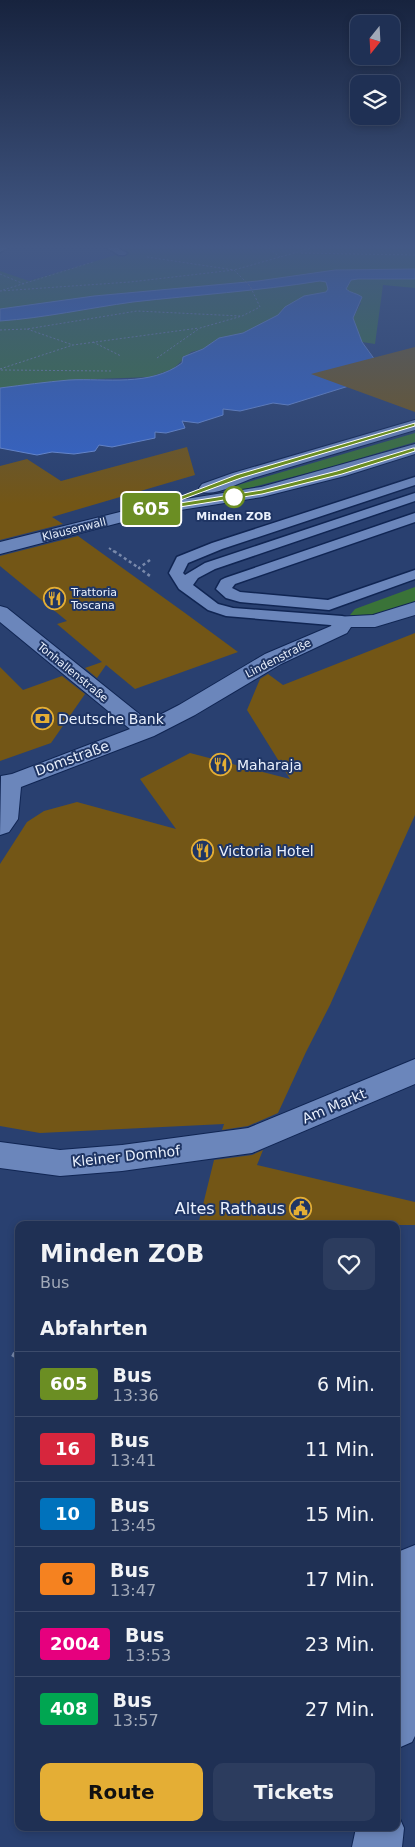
<!DOCTYPE html>
<html lang="de">
<meta charset="utf-8">
<style>
:root{--surface:#1f3054;--page:#2c3c5e;--text:#f1f3f6;--muted:#a1a9b8;--line:#3c4b6b;--accent:#e4ae35}
body{margin:0;font-family:"DejaVu Sans",sans-serif;background:var(--page);color:var(--text);height:100vh;display:flex;flex-direction:column;font-size:19px;white-space:nowrap}
*{box-sizing:border-box;margin:0}
p{font-size:16px;color:var(--muted)}
.icon{flex:none;width:28px;height:28px;fill:none;stroke:currentColor;stroke-width:2;stroke-linecap:round;stroke-linejoin:round}
.map{position:relative;flex:1;overflow:hidden}
.drawer{position:absolute;left:15px;top:1221px;width:385px;height:610px;display:flex;flex-direction:column;background:var(--surface);border-radius:10px;box-shadow:0 2px 8px #0003,0 0 0 1px var(--line)}
.drawer>*{flex:none}
.badge{padding:0 10px;border-radius:4px;font-size:18px;line-height:32px}
.needle{width:32px;rotate:198deg}
.controls{position:absolute;left:350px;top:15px;display:grid;gap:10px}
.controls a{display:grid;place-items:center;width:50px;height:50px;border-radius:10px;background:var(--surface);box-shadow:0 2px 8px #0003,0 0 0 1px var(--line);font-size:25px}
.map>.badge{position:absolute;translate:-50% -50%;box-shadow:0 0 0 2px #fff}
h2{padding:0 25px;font-size:19px;line-height:45px}
.round{display:grid;place-items:center;flex:none;width:52px;height:52px;border-radius:10px;background:var(--page)}
.headline{display:flex;align-items:center;justify-content:space-between;height:85px;padding:0 25px}
h1{font-size:24px;font-weight:800;line-height:38px}
.action{display:flex;gap:10px;margin-top:auto;padding:10px 25px}
.action a{flex:1;height:58px;border-radius:10px;background:var(--accent);color:#111;font-size:20px;font-weight:800;line-height:58px;text-align:center}
.action a+a{background:var(--page);color:var(--text)}
ul{padding:0;list-style:none}
li{display:flex;align-items:center;gap:15px;height:65px;padding:0 25px;border-top:1px solid var(--line)}
li div{flex:1}
li b{display:block;font-size:19px}
li em{font-style:normal}
li .badge{min-width:55px;font-weight:700;text-align:center}
.map>svg:first-child{display:block}
</style>
<div class="map">
<svg width="415" height="1847" viewBox="0 0 415 1847">
<rect width="100%" height="100%" fill="#294070"/>
<path fill="#314a80" d="M5,246H103L119,254L28,281L0,271V247Z"/>
<path fill="#3a7338" d="M108,246H415V288L383,285L375,344L362,342L353,318L361,303L285,307L279,315L243,333L219,338L203,349L191,352L173,369L150,377L70,380L0,388V271L29,281L119,254Z
M415,433V442L327,468L237,491L231,487Z
M415,587V602C394,610 373,621 350,615L355,609Z"/>
<path fill="#3464ca" stroke="#6b8ed9" d="M415,269V279H358L351,280L346,289C350,293 357,293 362,297L353,318L362,342L375,360L352,385L288,405L273,403L240,411L223,409V415L198,423L182,421L185,428L166,433L155,432V438L112,447L99,445L95,451L74,454L52,452L37,455L0,448V388C23,385 46,382 69,380C106,378 150,387 182,363L183,357L203,349L219,338L243,333L278,315L285,307L304,296L326,292L328,289L326,282L320,281C258,291 195,295 133,302C89,308 44,318 0,321V309L94,296L258,281L335,270Z"/>
<path fill="#735616" d="M415,347V412L311,374Z
M187,447L195,475L52,517L63,524L0,540V466L27,459L61,481Z
M78,536L185,613L238,652L135,689L106,665L97,678L85,668L102,662L57,624L67,621L0,566V556Z
M415,633V815L330,1005L306,1052L278,1113L248,1126L222,1130L224,1124L40,1133L0,1126V864L27,822L44,811L77,802L176,829L140,779L190,753L290,779L247,710L260,679L268,674L283,685Z
M0,667L23,690L62,676L85,694L51,743L0,761Z
M263,1150L257,1165L415,1202V1225H198L214,1160L252,1155Z"/>
<g fill="none" stroke-linecap="round" stroke-linejoin="round">
<defs>
<path id="lane" d="M0,246H12L0,252Z
M104,246H114L127,253L125,255H119Z
M415,477V485L222,549L188,563L183,573L185,575L205,563L415,493V501L215,569L198,578L193,585L218,604L233,608L342,616L348,618L350,621L348,624L342,626L226,616L208,610L179,589L169,573L177,557L212,543Z
M415,513V522L235,584L232,588L240,592L328,600L415,570V579L329,610L240,602L226,598L216,589L221,580L225,578Z"/>
<path id="street" d="M415,602V615L375,627H351L347,633L281,664L195,715L154,736L21,787L18,819L9,832L0,835L1,776L12,774L130,729L0,622V606L7,608L148,721L179,705L265,654L331,626L335,617L373,615Z
M415,1059V1084L252,1153L122,1171L60,1176L0,1168V1142L60,1150L122,1145L248,1128Z
M415,1545V1736L412,1742L396,1749V1560L400,1551Z
M396,1810L404,1828L402,1847H352L356,1828H396Z"/>
<path id="secondary" d="M415,420V430C361,446 307,462 253,478C238,483 217,496 202,492L199,488L202,484L233,473Z
M415,444V454L345,476L262,497L149,515L0,554V542L148,505L261,487Z"/>
</defs>
<use href="#lane" stroke="#102553" stroke-width="3"/>
<use href="#street" stroke="#102553" stroke-width="2"/>
<use href="#secondary" stroke="#102553" stroke-width="2"/>
<path stroke="#7989ab" stroke-width="1" stroke-dasharray="2 2" stroke-linecap="butt" d="M266,246L280,257
M301,253L415,255
M147,257L234,270L250,286L260,307L242,316L200,328L157,358
M0,274L24,284
M3,290L93,262
M0,291L130,282L234,270L319,246
M27,329L73,345
M0,330L27,329L137,311L240,316
M93,342L121,356
M0,369L73,345L199,328
M1,370L111,371"/>
<path stroke="#7989ab" stroke-width="2" stroke-dasharray="2.5 2.5" stroke-linecap="butt" d="M109,548L116,553"/>
<path stroke="#7989ab" stroke-width="2.5" stroke-dasharray="3 3" stroke-linecap="butt" d="M114,551L139,568
M150,560L139,568L150,576"/>
<path stroke="#7989ab" stroke-width="4" stroke-dasharray="4.5 4.5" stroke-linecap="butt" d="M13,1357L19,1345"/>
<use href="#lane" fill="#6b86bb" fill-rule="evenodd"/>
<use href="#street" fill="#6b86bb" fill-rule="evenodd"/>
<use href="#secondary" fill="#6b86bb" fill-rule="evenodd"/>
</g>
<linearGradient id="sky" x2="0" y2="1"><stop stop-color="#17233e"/><stop offset="0.49" stop-color="#435986"/><stop offset="1" stop-color="#435986" stop-opacity="0"/></linearGradient>
<rect width="415" height="504" fill="url(#sky)"/>
<path fill="#6b8e23" stroke="#fff" d="M415,423V426L241,478L167,505L262,490L337,471L413,448H415V451L342,474L262,494L148,512L145,510L236,475Z"/>
<defs>
<symbol id="restaurant-ring" viewBox="-11 -11 22 22"><circle r="9.5" fill="#1f3564" stroke="#e4ae35" stroke-width="1.5"/><path d="M-5-6h1v4h1v-4h1v4h1v-4h1v5L-1.5 .5V6h-2V.5L-5-1ZM5-6V6H3V1.5H1.5Q1.5-4 5-6Z" fill="#e4ae35"/></symbol>
<symbol id="bank-ring" viewBox="-11 -11 22 22"><circle r="9.5" fill="#1f3564" stroke="#e4ae35" stroke-width="1.5"/><path d="M-6-4H6V4H-6ZM0-2.3a2.3 2.3 0 1 0 0 4.6a2.3 2.3 0 1 0 0-4.6Z" fill="#e4ae35"/></symbol>
<symbol id="civic-ring" viewBox="-11 -11 22 22"><circle r="9.5" fill="#1f3564" stroke="#e4ae35" stroke-width="1.5"/><path d="M-.6-6.5H3V-4.5H.6V-3L4-1V1h2V6H-6V1h2V-1L-.6-3ZM-1.2 2.5V6h2.4V2.5Z" fill="#e4ae35"/></symbol>
</defs>
<g fill-rule="evenodd">
<use href="#restaurant-ring" x="42" y="586" width="25" height="25"/>
<use href="#bank-ring" x="30" y="706" width="25" height="25"/>
<use href="#restaurant-ring" x="208" y="752" width="25" height="25"/>
<use href="#restaurant-ring" x="190" y="838" width="25" height="25"/>
<use href="#civic-ring" x="288" y="1196" width="25" height="25"/>
</g>
<circle fill="#fff" stroke="#6b8e23" stroke-width="2.5" cx="234" cy="497" r="10"/>
<g text-anchor="middle" stroke-width="4" stroke-linejoin="round" paint-order="stroke">
<g font-size="11" font-weight="bold" fill="#eaf1fd" stroke="#1f3564">
<text x="234" y="520">Minden ZOB</text>
</g>
<g font-size="11" fill="#eaf1fd" stroke="#1f3564">
<text transform="translate(74 529) rotate(-14)" y="4">Klausenwall</text>
<text transform="translate(278 658) rotate(-27)" y="4">Lindenstraße</text>
<text transform="translate(73 672) rotate(39)" y="4">Tonhallenstraße</text>
</g>
<g font-size="11" fill="#eaf1fd" stroke="#1f3564" text-anchor="start">
<text x="71" y="596">Trattoria<tspan x="71" dy="13">Toscana</tspan></text>
</g>
<g font-size="14" fill="#eaf1fd" stroke="#1f3564" text-anchor="start">
<text x="58" y="724">Deutsche Bank</text>
<text x="237" y="770">Maharaja</text>
<text x="219" y="856">Victoria Hotel</text>
</g>
<g font-size="14" fill="#eaf1fd" stroke="#1f3564">
<text transform="translate(72 758) rotate(-20)" y="5">Domstraße</text>
<text transform="translate(334 1106) rotate(-23)" y="5">Am Markt</text>
<text transform="translate(126 1156) rotate(-6)" y="5">Kleiner Domhof</text>
</g>
<g font-size="16" fill="#eaf1fd" stroke="#1f3564" text-anchor="end">
<text x="285" y="1214">Altes Rathaus</text>
</g>
</g>
</svg>
<div class="controls">
<a><svg class="needle" viewBox="-14 -14 28 28"><path d="M0-13l5 13h-10z" fill="#e53935"/><path d="M0 13l5-13h-10z" fill="#a1a9b8"/></svg></a>
<a><svg class="icon" aria-label="layers" viewBox="0 0 24 24"><path d="M12 4l9 5-9 5-9-5zM3 14l9 5 9-5"/></svg></a>
</div>
<b class="badge" style="left:151px;top:509px;background:#6b8e23;color:#fff">605</b>
<section class="drawer">
<div class="headline"><div><h1>Minden ZOB</h1><p>Bus</p></div><a class="round"><svg class="icon" aria-label="heart" viewBox="0 0 24 24"><path d="M12 20l-8-8c-3-5 5-10 8-4 3-6 11-1 8 4z"/></svg></a></div>
<h2>Abfahrten</h2>
<ul>
<li><span class="badge" style="background:#6b8e23;color:#fff">605</span><div><b>Bus</b><p>13:36</p></div><em>6 Min.</em></li>
<li><span class="badge" style="background:#d7263d;color:#fff">16</span><div><b>Bus</b><p>13:41</p></div><em>11 Min.</em></li>
<li><span class="badge" style="background:#0072bc;color:#fff">10</span><div><b>Bus</b><p>13:45</p></div><em>15 Min.</em></li>
<li><span class="badge" style="background:#f58220;color:#111">6</span><div><b>Bus</b><p>13:47</p></div><em>17 Min.</em></li>
<li><span class="badge" style="background:#e6007e;color:#fff">2004</span><div><b>Bus</b><p>13:53</p></div><em>23 Min.</em></li>
<li><span class="badge" style="background:#00a651;color:#fff">408</span><div><b>Bus</b><p>13:57</p></div><em>27 Min.</em></li>
</ul>
<div class="action"><a>Route</a><a>Tickets</a></div>
</section>
</div>
